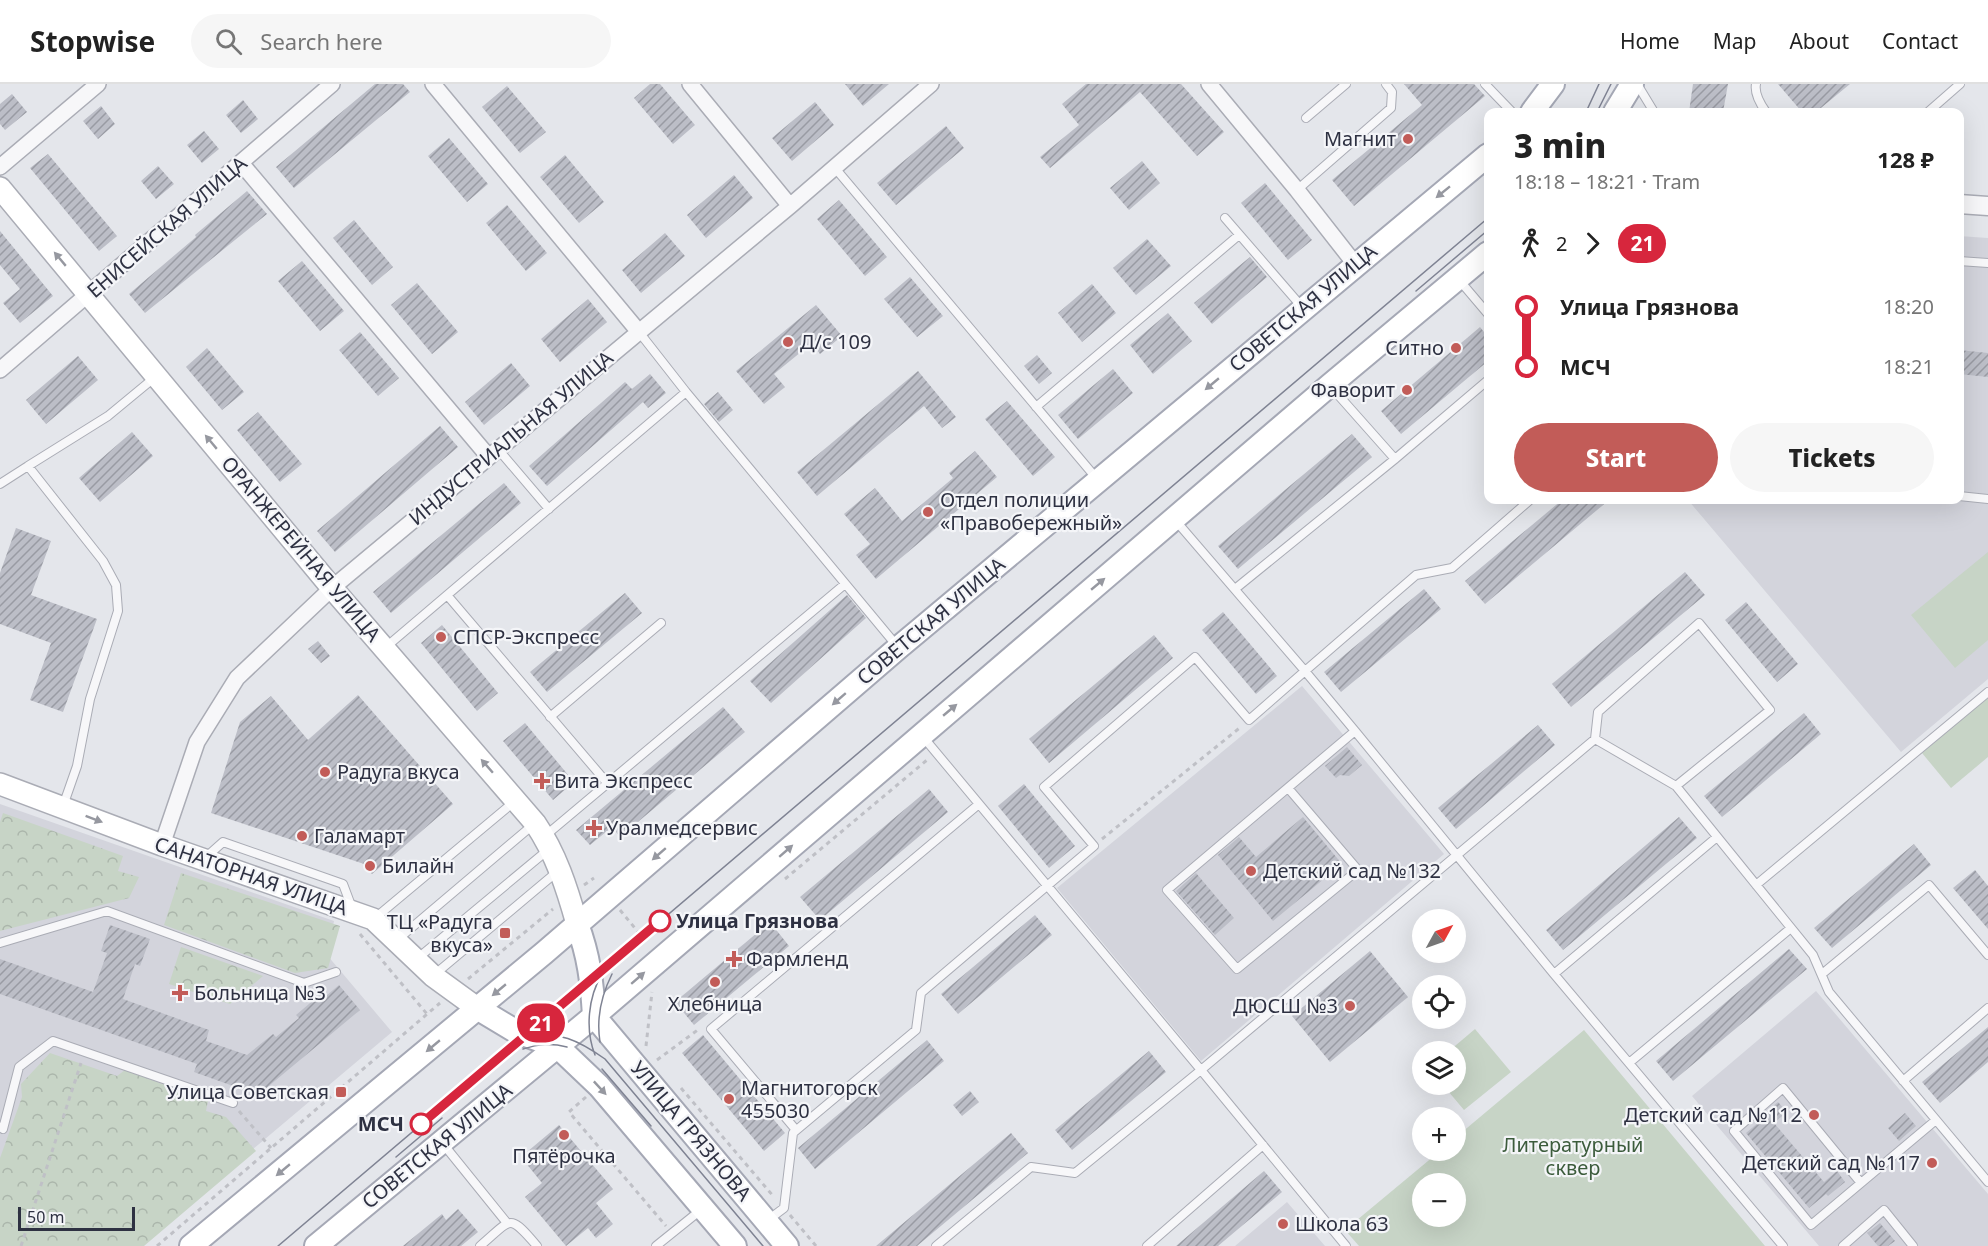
<!DOCTYPE html>
<meta charset="utf-8">
<style>
:root{--surface:#fff;--page:#f6f6f6;--text:#222;--muted:#767676;--line:#e0e0e0;--accent:#c25c58}
body{margin:0;font-family:"Noto Sans",sans-serif;background:var(--page);color:var(--text);height:100vh;display:flex;flex-direction:column;font-size:22px;white-space:nowrap}
*{box-sizing:border-box;margin:0}
p{font-size:20px;color:var(--muted)}
.icon{flex:none;width:33px;height:33px;fill:none;stroke:currentColor;stroke-width:2;stroke-linecap:round;stroke-linejoin:round}
.map{position:relative;flex:1;overflow:hidden}
.details{position:absolute;left:1484px;top:24px;width:480px;height:396px;display:flex;flex-direction:column;background:var(--surface);border-radius:12px;box-shadow:0 6px 24px #0002}
.details>*{flex:none}
.badge{padding:0 12px;border-radius:20px;font-size:21px;line-height:39px}
.needle{width:39px;rotate:50deg}
.tools{position:absolute;left:1412px;top:825px;display:grid;gap:12px}
.tools a{display:grid;place-items:center;width:54px;height:54px;border-radius:50%;background:var(--surface);box-shadow:0 6px 24px #0002;font-size:30px}
.scale{position:absolute;left:18px;bottom:15px;width:117px;box-sizing:border-box;padding-left:6px;border:3px solid #2e3142;border-top:0;font-size:16px;line-height:21px;white-space:nowrap;color:#2e3142;-webkit-text-stroke:4px #f4f5f8;paint-order:stroke}
.map>.badge{position:absolute;translate:-50% -50%;box-shadow:0 0 0 3px #fff}
.legs{display:flex;align-items:center;gap:9px;height:66px;padding:0 30px;font-size:20px}
.legs p{margin-inline-start:auto}
.head{display:flex;align-items:center;justify-content:space-between;height:102px;padding:0 30px}
h1{font-size:33px;font-weight:800;line-height:45px}
.cta{display:flex;gap:12px;margin-top:auto;padding:12px 30px}
.cta a{flex:1;height:69px;border-radius:36px;background:var(--accent);color:#fff;font-size:24px;font-weight:800;line-height:69px;text-align:center}
.cta a+a{background:var(--page);color:var(--text)}
ul{padding:0 30px;list-style:none}
li{display:flex;align-items:center;gap:21px;height:60px;font-size:22px}
li i{display:grid;place-items:center;width:9px;height:100%;margin:0 8px;background:currentColor}
li i::after{content:'';width:15px;height:15px;margin:-8px;border:4px solid;border-radius:50%;background:var(--surface)}
li p{margin-inline-start:auto}
li:first-child i{background:linear-gradient(#0000 50%,currentColor 0)}
li:last-child i{background:linear-gradient(currentColor 50%,#0000 0)}
header{display:flex;align-items:center;gap:36px;box-sizing:border-box;height:84px;padding:0 30px;background:var(--surface);border-bottom:2px solid var(--line)}
header strong{font-size:28px}
nav{display:flex;gap:33px;margin-inline-start:auto;font-size:21px}
.search{width:420px;height:54px;background:var(--page);display:flex;align-items:center;gap:15px;box-sizing:border-box;padding:0 21px;border-radius:33px;color:var(--muted);font-size:22px}
.map>svg:first-child{display:block}
</style>
<header>
<strong>Stopwise</strong>
<div class="search"><svg class="icon" aria-label="search" viewBox="0 0 24 24"><circle cx="10" cy="10" r="6"/><path d="M15 15l6 6"/></svg>Search here</div>
<nav><a>Home</a><a>Map</a><a>About</a><a>Contact</a></nav>
</header>
<div class="map">
<svg width="1988" height="1162" viewBox="0 0 1988 1162">
<defs>
<pattern id="forest-crowns" width="20" height="18" patternUnits="userSpaceOnUse" patternTransform="scale(1.5)"><rect width="20" height="18" fill="#c7d4c6"/><path d="M2 6a3 3 0 1 1 6 0M12 15a3 3 0 1 1 6 0" fill="none" stroke="#abb6ab"/></pattern>
<pattern id="building-hatch" width="6" height="6" patternUnits="userSpaceOnUse" patternTransform="scale(1.5)"><rect width="6" height="6" fill="#bcbec7"/><path d="M-1 1l2-2M0 6l6-6M5 7l2-2" fill="none" stroke="#999ba3"/></pattern>
</defs>
<rect width="100%" height="100%" fill="#e4e6eb"/>
<path fill="#d3d4dc" d="M1959,152L1988,154V595L1901,668L1688,416H1959Z
M1302,602L1444,770L1201,977L1057,804Z
M0,720L334,837L327,871L392,948L138,1162H0Z
M1816,907L1988,1110V1162H1819L1692,1012Z
M1287,1118L1325,1162H1235Z"/>
<path fill="#c7d4c6" fill-rule="evenodd" d="M1988,468V556L1955,584L1911,531Z
M1988,613V673L1951,704L1922,669Z
M1475,945L1511,988L1464,1026L1443,1001L1455,1000V968L1449,967Z
M1584,946L1765,1162H1359L1345,1146L1440,1067L1455,1066V1054ZM1422,1100H1455V1132H1422Z"/>
<path fill="url(#forest-crowns)" d="M3,729L123,772L118,787L139,793L129,814L0,847V738Z
M181,789L340,842L328,884L295,889L164,841Z
M181,863L263,892L230,920L169,900Z
M50,969L117,992L125,986L208,1017L206,1027L226,1033L256,1067L144,1162H0V1074L22,1013L21,1000Z"/>
<path fill="url(#building-hatch)" d="M375,0H403L410,8L294,104L276,83Z
M650,0H660L695,41L673,60L634,14Z
M845,0H889L863,22Z
M1086,0H1181L1224,48L1197,72L1140,8L1050,84L1040,73L1079,41L1062,20Z
M1404,0H1474L1485,12L1354,122L1332,96L1422,21Z
M1693,0H1728L1723,28H1689Z
M1778,0H1850L1816,28H1802Z
M507,2L546,48L520,69L482,23Z
M12,10L27,28L5,46L0,40V20Z
M243,16L258,35L241,49L226,31Z
M815,18L834,41L792,77L772,54Z
M101,22L115,40L98,55L83,37Z
M946,42L964,64L896,121L877,99Z
M204,47L219,65L202,79L187,61Z
M449,54L488,100L467,118L428,72Z
M48,70L117,152L99,167L30,84Z
M565,71L604,118L579,139L540,93Z
M1142,77L1160,99L1129,126L1110,104Z
M158,82L174,100L156,115L141,97Z
M734,91L753,114L706,154L687,131Z
M1265,99L1312,156L1288,176L1241,119Z
M247,107L267,130L145,229L129,210L196,153L195,151Z
M839,116L887,173L865,192L817,135Z
M507,121L547,169L526,187L486,139Z
M354,136L393,183L372,201L333,154Z
M0,147L53,212L20,239L3,219L20,205L0,181Z
M665,149L685,172L641,209L622,186Z
M1147,155L1171,182L1136,211L1113,184Z
M1250,173L1267,193L1212,240L1194,219Z
M302,177L344,227L320,247L278,197Z
M910,193L943,232L917,253L884,215Z
M417,199L458,248L432,270L391,221Z
M1092,200L1116,229L1082,258L1058,229Z
M588,215L607,238L560,278L541,255Z
M816,221L842,252L820,270L812,259L774,290L785,303L764,320L736,287Z
M1168,229L1192,257L1153,290L1130,261Z
M1480,243L1488,253V277L1401,350L1381,327Z
M360,248L399,294L378,312L339,266Z
M207,264L244,308L222,326L186,283Z
M1959,266L1988,269V293L1959,290Z
M1037,271L1052,289L1039,300L1024,282Z
M78,272L98,296L46,340L26,316Z
M511,279L530,302L484,341L465,318Z
M1113,285L1133,309L1078,355L1058,331Z
M918,287L956,333L942,344L924,322L817,412L797,388Z
M650,290L666,309L648,324L643,318L547,402L529,382L625,298L632,305Z
M718,308L733,326L719,338L704,320Z
M1007,317L1055,373L1033,392L985,335Z
M258,328L302,380L280,398L237,346Z
M440,342L458,363L335,468L317,447Z
M132,348L153,372L100,418L79,394Z
M1352,350L1372,373L1238,485L1218,462Z
M975,367L997,393L876,495L856,471L870,460L844,430L875,404L902,437L953,394L949,389Z
M504,399L521,419L391,529L373,508Z
M1562,416H1609L1485,520L1465,497Z
M16,444L51,457L31,511L97,535L63,628L30,616L51,559L0,540V489Z
M1685,488L1705,511L1571,623L1552,600Z
M1424,505L1441,525L1341,608L1324,588Z
M625,509L642,529L547,608L530,588Z
M847,511L866,534L771,619L750,597Z
M1746,518L1798,580L1777,598L1725,536Z
M1223,528L1277,592L1256,610L1202,546Z
M442,541L498,609L477,627L421,559Z
M1154,551L1173,574L1049,679L1029,655Z
M318,557L330,572L321,579L308,565Z
M358,611L453,720L372,790L364,780L211,729L240,638L271,612L308,656Z
M723,623L745,648L620,753L612,743L590,761L576,746Z
M1804,629L1821,650L1722,733L1704,712Z
M525,639L574,698L553,716L503,657Z
M1538,641L1555,661L1456,745L1438,724Z
M1347,663L1362,681L1349,692L1340,691L1336,694L1325,682Z
M1024,700L1075,762L1049,784L998,722Z
M929,705L948,728L820,836L800,813Z
M1303,733L1342,780L1273,837L1218,771L1239,753L1256,773Z
M1679,733L1697,754L1563,866L1546,846Z
M1914,760L1931,781L1832,864L1814,844Z
M1975,786L1988,802V845L1953,804Z
M1196,789L1234,834L1215,851L1176,807Z
M1035,831L1052,851L958,930L941,910Z
M770,838L789,862L694,941L675,918Z
M110,841L150,855L140,882L135,880L123,915L209,946L206,957L247,971L273,950L276,953L299,934L296,931L323,908L326,912L339,901L360,926L258,1011L194,988L197,980L0,910V875L93,908L107,869L101,867Z
M1789,865L1807,885L1673,997L1656,977Z
M1370,867L1408,913L1330,978L1292,932Z
M1988,943V978L1940,1019L1922,998Z
M703,951L785,1049L764,1067L682,969Z
M927,956L944,977L815,1085L798,1064Z
M1149,967L1166,988L1072,1066L1055,1046Z
M970,1007L979,1018L962,1032L953,1021Z
M1778,1018L1787,1028L1774,1039L1824,1098L1837,1087L1845,1098L1828,1112L1826,1110L1809,1124L1746,1049L1759,1038L1757,1035Z
M1905,1029L1916,1042L1899,1057L1888,1044Z
M559,1041L613,1105L596,1119L613,1140L596,1154L588,1144L566,1162L525,1113L542,1099L521,1073Z
M1011,1049L1028,1069L917,1162H876Z
M1264,1087L1282,1108L1218,1162H1176Z
M458,1125L478,1148L461,1162H403L442,1130L446,1136Z
M1880,1139L1895,1157L1888,1162H1878L1867,1149Z"/>
<g fill="none" stroke-linecap="round" stroke-linejoin="round">
<defs>
<path id="service" d="M1485,0L1512,28
M1637,0L1654,28
M1756,0C1754,10 1761,21 1766,28
M1928,28L1960,0
M1306,34L1346,0
M835,84L1097,395
M1297,106L1391,24L1392,8L1386,0
M1225,134L1302,223
M1959,177L1988,179
M1460,197L1488,230
M639,248L686,308L897,562
M1332,304L1395,375
M1036,323L1239,151
M497,364L549,425
M28,382L108,332L154,294
M0,400L28,382L103,477L116,501L118,527L90,615L77,682L63,722
M1959,412L1988,415
M1235,505L1395,375L1488,296
M447,511L608,700
M386,563L686,308
M550,633L661,539
M1355,647L1554,890L1783,1162
M924,654L1201,986L1075,1089L1031,1083L936,1162
M1595,655L1598,628L1699,539L1770,626L1676,702
M1288,704L1358,786L1237,885L1167,806L1355,647L1305,587L1416,491L1452,484L1530,416
M545,752L845,500
M205,774L223,758L343,800L352,824
M1756,801L1988,608
M375,834L515,717
M397,856L534,740
M0,859L107,827L304,899L336,888
M418,874L549,765
M1554,890L1717,753
M1822,890L1929,801L1988,871
M434,891L558,787
M1629,979L1791,844
M1903,997L1988,924
M0,1043L3,1045L19,983L53,957L233,1019
M796,1046L711,945L979,720
M444,1061L507,1139
M1861,1099L1783,1004L1734,1047L1811,1141L1936,1036
M768,1136L784,1124L793,1049L916,946L921,909L1094,762L1044,703L1195,573L1249,636L1305,587L1176,437
M480,1162C512,1135 508,1128 537,1162
M656,1162L702,1125
M1147,1162L1263,1061
M1346,1162L1201,986L1595,655L1676,702L1813,871L1829,908L1988,1098
M1843,1162L1884,1126L1913,1162"/>
<path id="minor" d="M433,0L639,248
M690,0L790,122
M1209,0L1297,106L1355,180
M241,79L488,372
M0,83L98,0
M0,286L332,0
M162,761L197,658L237,594L332,504L790,122L931,0"/>
<path id="tertiary" d="M1959,120L1988,122"/>
<path id="secondary" d="M0,104L332,504L535,739C556,770 567,804 577,840
M0,700L162,761L373,835L433,892L477,924"/>
<path id="primary" d="M1532,28L1553,0
M1615,28L1632,0
M477,924L517,948L558,963L599,1002L735,1162
M191,1162L544,869L898,564L1488,71
M316,1162L594,932C592,898 589,872 577,840
M787,1162L594,932L1330,301L1488,169"/>
</defs>
<use href="#service" stroke="#aaacb5" stroke-width="10"/>
<use href="#minor" stroke="#aaacb5" stroke-width="18"/>
<use href="#tertiary" stroke="#aaacb5" stroke-width="21"/>
<use href="#secondary" stroke="#aaacb5" stroke-width="24"/>
<use href="#primary" stroke="#a5a8b5" stroke-width="26"/>
<path stroke="#bfc0c6" stroke-width="3" stroke-dasharray="4.5 4.5" stroke-linecap="butt" d="M1102,755L1242,642
M785,795L927,676
M584,801L594,794
M620,826L648,860
M360,850L427,930
M468,895L553,825
M646,962L652,908
M657,976L699,945
M681,1004L774,1113
M586,1013L569,1028L666,1142
M239,1027L271,1064
M790,1131L816,1162
M21,1162L81,979
M157,1162L440,919"/>
<use href="#service" stroke="#f7f7f9" stroke-width="8"/>
<use href="#minor" stroke="#f7f7f9" stroke-width="15"/>
<use href="#tertiary" stroke="#f7f7f9" stroke-width="18"/>
<use href="#secondary" stroke="#fff" stroke-width="21"/>
<use href="#primary" stroke="#fff" stroke-width="22"/>
<path stroke="#7f8393" stroke-width="1.5" d="M1586,28L1599,0
M1597,28L1611,0
M1416,207L1488,146
M527,955C556,944 581,958 605,975L763,1162
M600,958C596,933 601,912 612,890
M523,965C539,960 551,959 567,963
M595,971C585,946 588,913 602,890
M602,985L651,1042
M396,1073L442,1034
M278,1162L1488,134"/>
</g>
<defs><path id="oneway-solid" d="M-6-.8H1V-3.2L6.5 0L1 3.2V.8H-6Z" transform="scale(1.5)"/></defs>
<g fill="#9698a0">
<use href="#oneway-solid" transform="translate(1443 108) rotate(141)"/>
<use href="#oneway-solid" transform="translate(60 175) rotate(-130)"/>
<use href="#oneway-solid" transform="translate(1212 300) rotate(140)"/>
<use href="#oneway-solid" transform="translate(211 358) rotate(-130)"/>
<use href="#oneway-solid" transform="translate(1098 500) rotate(-40)"/>
<use href="#oneway-solid" transform="translate(839 615) rotate(139)"/>
<use href="#oneway-solid" transform="translate(950 626) rotate(-40)"/>
<use href="#oneway-solid" transform="translate(487 682) rotate(-131)"/>
<use href="#oneway-solid" transform="translate(94 735) rotate(21)"/>
<use href="#oneway-solid" transform="translate(786 767) rotate(-41)"/>
<use href="#oneway-solid" transform="translate(659 770) rotate(139)"/>
<use href="#oneway-solid" transform="translate(638 894) rotate(-41)"/>
<use href="#oneway-solid" transform="translate(499 906) rotate(140)"/>
<use href="#oneway-solid" transform="translate(433 962) rotate(140)"/>
<use href="#oneway-solid" transform="translate(600 1004) rotate(47)"/>
<use href="#oneway-solid" transform="translate(283 1086) rotate(140)"/>
</g>
<g fill="none" stroke-linecap="round" stroke-linejoin="round">
<defs>
<path id="line-1" d="M421,1040L660,837"/>
</defs>
<use href="#line-1" stroke="#fff" stroke-width="14"/>
<use href="#line-1" stroke="#d7263d" stroke-width="9"/>
</g>
<g fill="#c25c58" stroke="#f4f5f8" stroke-width="2">
<circle cx="1408" cy="55" r="6"/>
<circle cx="788" cy="258" r="6"/>
<circle cx="1456" cy="264" r="6"/>
<circle cx="1407" cy="306" r="6"/>
<circle cx="928" cy="428" r="6"/>
<circle cx="441" cy="553" r="6"/>
<circle cx="325" cy="688" r="6"/>
<path d="M539 688h6v6h6v6h-6v6h-6v-6h-6v-6h6z"/>
<path d="M591 735h6v6h6v6h-6v6h-6v-6h-6v-6h6z"/>
<circle cx="302" cy="752" r="6"/>
<circle cx="370" cy="782" r="6"/>
<circle cx="1251" cy="787" r="6"/>
<rect x="499" y="843" width="12" height="12" rx="3"/>
<path d="M731 866h6v6h6v6h-6v6h-6v-6h-6v-6h6z"/>
<circle cx="715" cy="898" r="6"/>
<path d="M177 900h6v6h6v6h-6v6h-6v-6h-6v-6h6z"/>
<circle cx="1350" cy="922" r="6"/>
<rect x="335" y="1002" width="12" height="12" rx="3"/>
<circle cx="729" cy="1015" r="6"/>
<circle cx="1814" cy="1031" r="6"/>
<circle cx="564" cy="1051" r="6"/>
<circle cx="1932" cy="1079" r="6"/>
<circle cx="1283" cy="1140" r="6"/>
</g>
<g fill="#fff" stroke="#d7263d" stroke-width="3">
<circle cx="660" cy="837" r="10"/>
<circle cx="421" cy="1040" r="10"/>
</g>
<g text-anchor="middle" stroke-width="4.5" stroke-linejoin="round" paint-order="stroke">
<g font-size="20" fill="#2e3142" stroke="#f4f5f8" text-anchor="start">
<text x="1396" y="62" text-anchor="end">Магнит</text>
<text x="800" y="265">Д/с 109</text>
<text x="1444" y="271" text-anchor="end">Ситно</text>
<text x="1395" y="313" text-anchor="end">Фаворит</text>
<text x="940" y="423">Отдел полиции<tspan x="940" dy="23">«Правобережный»</tspan></text>
<text x="453" y="560">СПСР-Экспресс</text>
<text x="337" y="695">Радуга вкуса</text>
<text x="554" y="704">Вита Экспресс</text>
<text x="606" y="751">Уралмедсервис</text>
<text x="314" y="759">Галамарт</text>
<text x="382" y="789">Билайн</text>
<text x="1263" y="794">Детский сад №132</text>
<text x="493" y="845" text-anchor="end">ТЦ «Радуга<tspan x="493" dy="23">вкуса»</tspan></text>
<text x="746" y="882">Фармленд</text>
<text x="194" y="916">Больница №3</text>
<text x="715" y="927" text-anchor="middle">Хлебница</text>
<text x="1338" y="929" text-anchor="end">ДЮСШ №3</text>
<text x="741" y="1011">Магнитогорск<tspan x="741" dy="23">455030</tspan></text>
<text x="329" y="1015" text-anchor="end">Улица Советская</text>
<text x="1802" y="1038" text-anchor="end">Детский сад №112</text>
<text x="564" y="1079" text-anchor="middle">Пятёрочка</text>
<text x="1920" y="1086" text-anchor="end">Детский сад №117</text>
<text x="1295" y="1147">Школа 63</text>
</g>
<g font-size="20" fill="#2e3142" stroke="#f4f5f8">
<text transform="translate(167 143) rotate(-41)" y="7">ЕНИСЕЙСКАЯ УЛИЦА</text>
<text transform="translate(1303 224) rotate(-40)" y="7">СОВЕТСКАЯ УЛИЦА</text>
<text transform="translate(511 354) rotate(-40)" y="7">ИНДУСТРИАЛЬНАЯ УЛИЦА</text>
<text transform="translate(301 465) rotate(50)" y="7">ОРАНЖЕРЕЙНАЯ УЛИЦА</text>
<text transform="translate(931 537) rotate(-40)" y="7">СОВЕТСКАЯ УЛИЦА</text>
<text transform="translate(251 792) rotate(19)" y="7">САНАТОРНАЯ УЛИЦА</text>
<text transform="translate(691 1047) rotate(50)" y="7">УЛИЦА ГРЯЗНОВА</text>
<text transform="translate(437 1062) rotate(-39)" y="7">СОВЕТСКАЯ УЛИЦА</text>
</g>
<g font-size="20" font-weight="bold" fill="#2e3142" stroke="#f4f5f8" text-anchor="start">
<text x="676" y="844">Улица Грязнова</text>
<text x="404" y="1047" text-anchor="end">МСЧ</text>
</g>
<g font-size="20" fill="#3c5c3c" stroke="#f4f5f8">
<text x="1573" y="1068">Литературный<tspan x="1573" dy="23">сквер</tspan></text>
</g>
</g>
</svg>
<div class="tools">
<a><svg class="needle" viewBox="-14 -14 28 28"><path d="M0-13l5 13h-10z" fill="#e53935"/><path d="M0 13l5-13h-10z" fill="#767676"/></svg></a>
<a><svg class="icon" aria-label="locate" viewBox="0 0 24 24"><circle cx="12" cy="12" r="6"/><path d="M12 2v4M12 18v4M2 12h4M18 12h4"/></svg></a>
<a><svg class="icon" aria-label="layers" viewBox="0 0 24 24"><path d="M12 4l9 5-9 5-9-5zM3 14l9 5 9-5"/></svg></a>
<a>+</a>
<a>−</a>
</div>
<div class="scale">50 m</div>
<b class="badge" style="left:541px;top:939px;background:#d7263d;color:#fff">21</b>
<section class="details">
<div class="head"><div><h1>3 min</h1><p>18:18 – 18:21 · Tram</p></div><b>128 ₽</b></div>
<div class="legs"><svg class="icon" aria-label="walk" viewBox="0 0 24 24"><circle cx="13" cy="4" r="2"/><path d="M13 8l-2 6 4 7M11 14l-3 7M7 12l3-4h3l4 4"/></svg>2<svg class="icon" aria-label="forward" viewBox="0 0 24 24"><path d="M9 5l7 7-7 7"/></svg><b class="badge" style="background:#d7263d;color:#fff">21</b></div>
<ul>
<li><i style="color:#d7263d"></i><b>Улица Грязнова</b><p>18:20</p></li>
<li><i style="color:#d7263d"></i><b>МСЧ</b><p>18:21</p></li>
</ul>
<div class="cta"><a>Start</a><a>Tickets</a></div>
</section>
</div>
